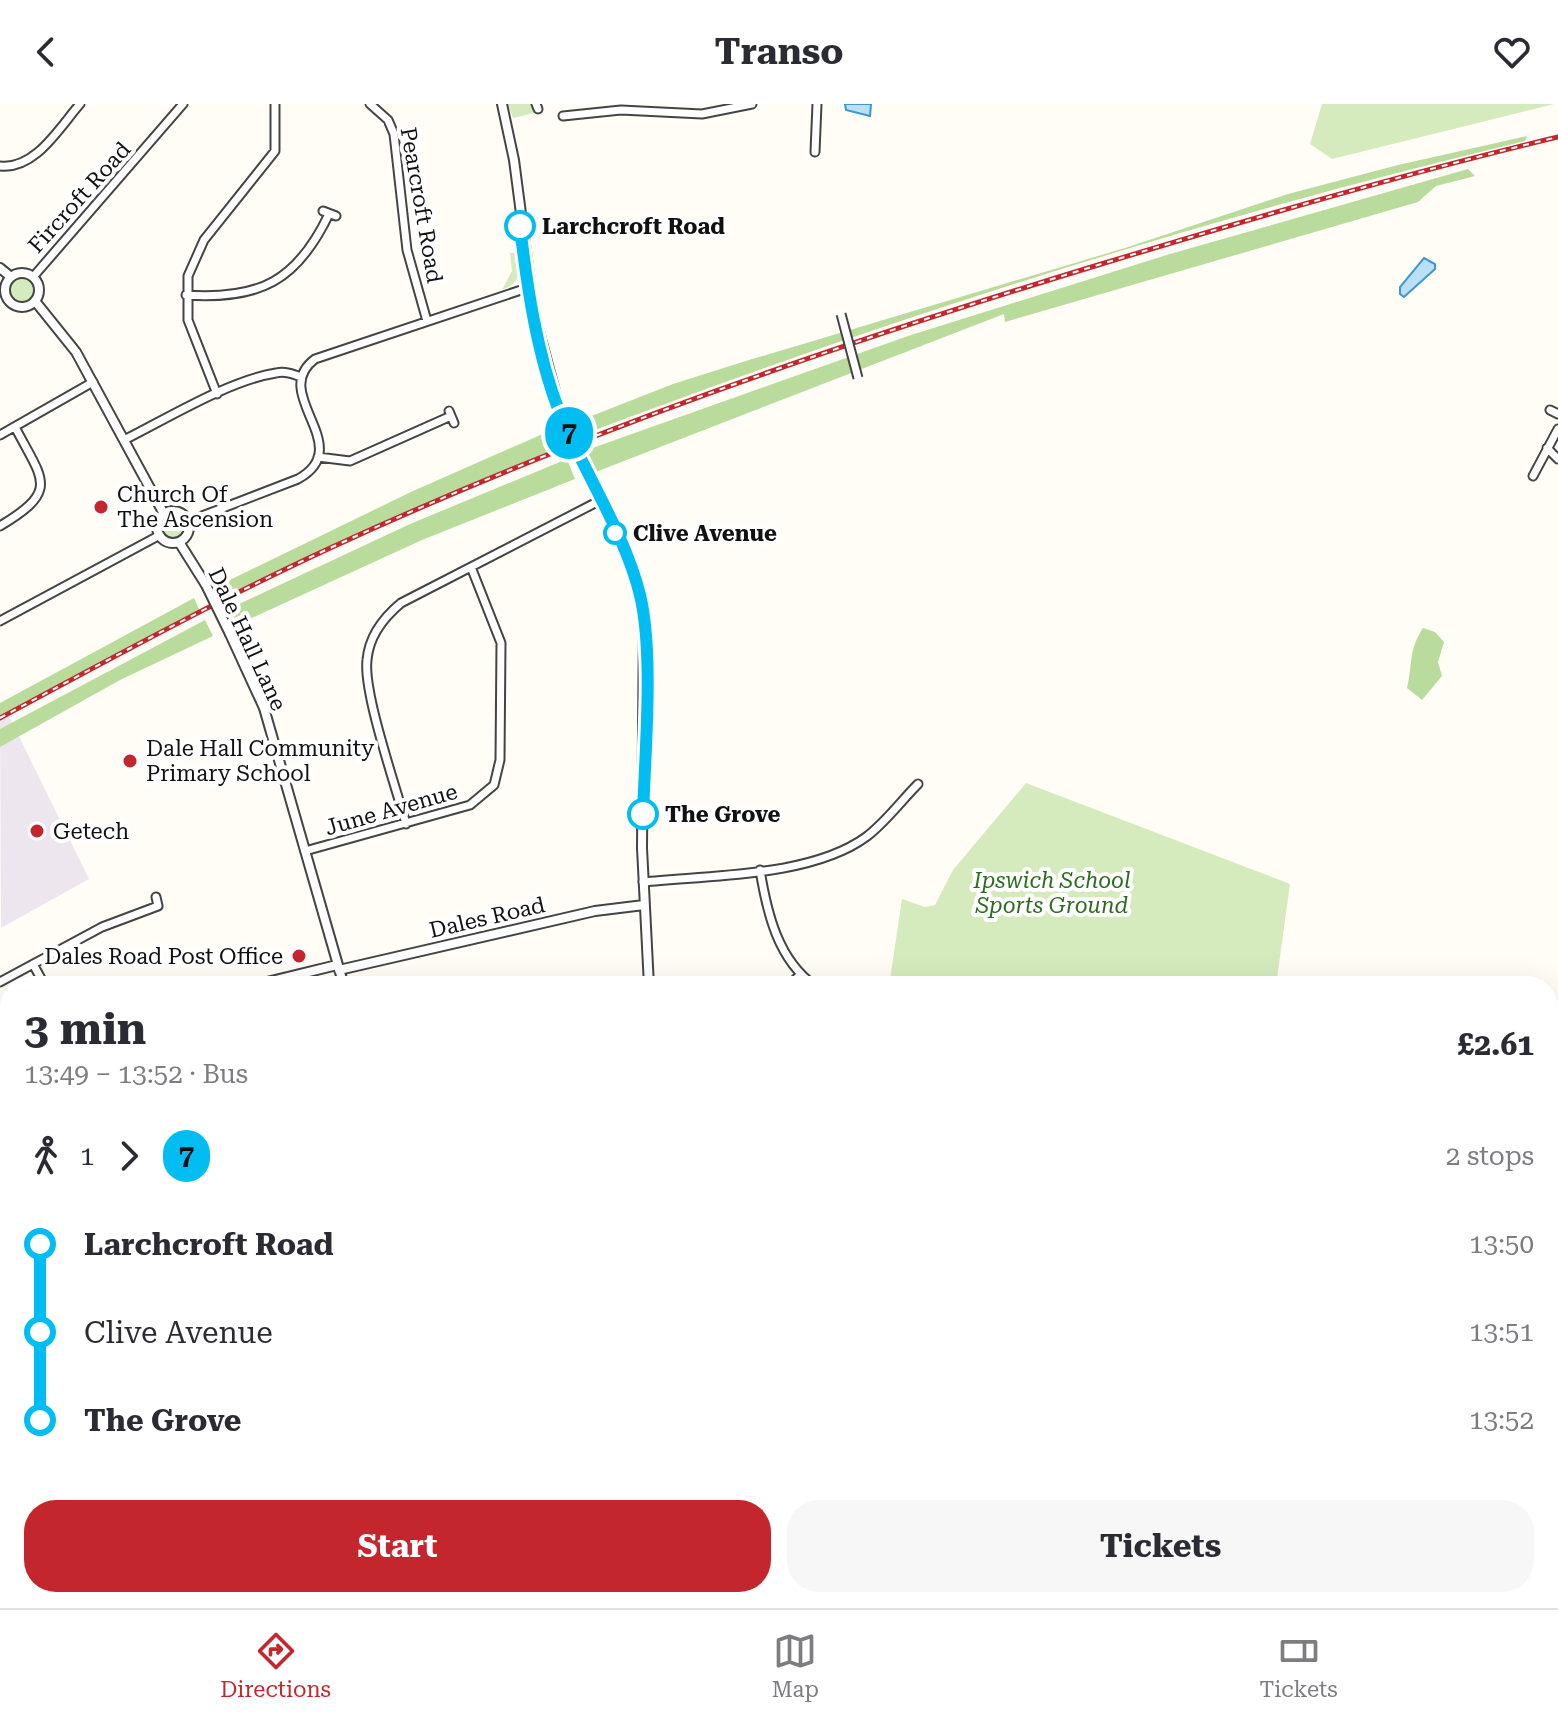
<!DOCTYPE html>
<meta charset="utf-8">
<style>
:root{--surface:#fff;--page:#f7f7f7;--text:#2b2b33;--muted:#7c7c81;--line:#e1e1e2;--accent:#c4262e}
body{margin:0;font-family:"Roboto Serif",serif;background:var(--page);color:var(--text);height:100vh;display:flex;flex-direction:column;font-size:30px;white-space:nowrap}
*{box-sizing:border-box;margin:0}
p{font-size:26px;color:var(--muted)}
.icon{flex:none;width:44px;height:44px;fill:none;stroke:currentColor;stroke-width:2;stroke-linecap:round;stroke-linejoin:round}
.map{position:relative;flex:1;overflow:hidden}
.sheet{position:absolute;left:0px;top:872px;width:1558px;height:632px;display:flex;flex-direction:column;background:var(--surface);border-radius:32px 32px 0 0;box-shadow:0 8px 32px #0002}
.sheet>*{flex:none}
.badge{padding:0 16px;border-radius:26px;font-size:28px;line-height:52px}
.map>.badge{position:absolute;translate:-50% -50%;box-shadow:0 0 0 4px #fff}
.legs{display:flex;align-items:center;gap:12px;height:88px;padding:0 24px;font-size:26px}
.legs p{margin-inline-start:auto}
.summary{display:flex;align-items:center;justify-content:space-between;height:136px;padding:0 24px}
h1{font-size:44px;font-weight:700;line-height:60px}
.cta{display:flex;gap:16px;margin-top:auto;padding:16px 24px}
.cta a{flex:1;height:92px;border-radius:32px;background:var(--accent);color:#fff;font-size:32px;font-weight:700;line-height:92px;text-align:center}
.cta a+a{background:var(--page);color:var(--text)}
ul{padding:0 24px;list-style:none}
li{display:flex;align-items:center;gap:28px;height:88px;font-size:30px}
li i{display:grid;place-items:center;width:12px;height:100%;margin:0 10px;background:currentColor}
li i::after{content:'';width:20px;height:20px;margin:-10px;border:6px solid;border-radius:50%;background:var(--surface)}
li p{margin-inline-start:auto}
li:first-child i{background:linear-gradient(#0000 50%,currentColor 0)}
li:last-child i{background:linear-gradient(currentColor 50%,#0000 0)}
header{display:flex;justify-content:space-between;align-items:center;height:104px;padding:0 24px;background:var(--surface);font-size:36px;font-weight:700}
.menu{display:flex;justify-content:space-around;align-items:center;height:112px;border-top:2px solid var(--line);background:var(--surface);font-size:22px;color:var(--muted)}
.menu a{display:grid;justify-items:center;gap:4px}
.menu .selected{color:var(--accent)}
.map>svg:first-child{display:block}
</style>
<header><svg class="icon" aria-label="back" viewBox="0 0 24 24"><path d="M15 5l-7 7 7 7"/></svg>Transo<svg class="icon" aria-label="heart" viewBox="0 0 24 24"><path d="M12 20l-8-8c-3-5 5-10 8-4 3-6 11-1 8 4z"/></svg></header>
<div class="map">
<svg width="1558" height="1504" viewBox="0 0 1558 1504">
<rect width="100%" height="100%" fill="#fffdf5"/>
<path fill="#eee6ef" d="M8,610L89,775L1,824L0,615Z"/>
<path fill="#d5ebbd" d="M508,0H531L534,9L513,14Z
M1322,0H1554L1332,55L1310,40Z
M510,149H519C522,166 521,179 502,186L512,167Z
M10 186a12 12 0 1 1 24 0a12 12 0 1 1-24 0Z
M162 423a12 12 0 1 1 24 0a12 12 0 1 1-24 0Z
M1026,679L1290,780L1276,882H889L902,795L925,803L935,801L953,766Z
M3,978L10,991V1143L0,1147V1023L6,1019L0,1007V979Z
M10,1485V1494H138L0,1504V1486Z
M362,1494H461L440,1504H348Z"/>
<path fill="#b9dc9c" d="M1527,32L1525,37C1204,114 888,215 579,332L576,318L673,280L749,256L1125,144L1288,90L1398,61Z
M1468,65L1475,72L1436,82L1418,98L1005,218L1004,210L593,369L584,347L908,232L1170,150Z
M554,325L562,345L393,416L218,498L211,485L413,387Z
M567,355L575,375L422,436L230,524L222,508L410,420Z
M194,494L200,507L0,614V599Z
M205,516L213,532L120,576L0,643V625Z
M1423,524L1435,528L1444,538L1438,558L1442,572L1422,596L1407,584C1413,559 1408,547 1423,524Z
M3,1054L10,1055V1145L0,1149V1058Z
M59,1494H144L154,1504H0Z"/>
<path fill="#b9e0f7" stroke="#3f96cf" stroke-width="2" d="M845,0H871L870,12L846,6Z
M1424,154L1435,160V165L1404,193L1400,190V183Z"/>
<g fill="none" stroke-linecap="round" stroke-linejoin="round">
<defs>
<path id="minor" d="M370,0L388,16L394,30L407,146L427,217
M536,0L538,5
M563,12L621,6L702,10L752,0
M815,48L817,0
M0,62C35,66 59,24 80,0
M323,107L336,112
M33,173L183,0
M186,191C260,196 297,177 329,110
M217,290L188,216V172L204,136L275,47V0
M1550,306L1558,310
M449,307L454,319
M0,331L93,278
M126,335C168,314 230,276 276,269C285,267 293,270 301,273
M1547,344L1558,355
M318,353L350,357L451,312
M1533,372L1558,325
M189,417L298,375C358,342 268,290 315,255L530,183
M0,422C60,386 43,377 15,323
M0,517L160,431
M406,720C396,683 363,589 367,556C369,532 383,514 401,499L599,397
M305,747L470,701L494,681L500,656L501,539L471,463
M760,766C767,809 778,856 815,882
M643,778C710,771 811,773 866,733C885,719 901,697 918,680
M33,860L45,882
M0,878L102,823L158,802L156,793
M788,882L800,871
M1548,1142H1558
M0,1288L10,1286
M0,1438L10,1436
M608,1494L610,1501
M1046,1494V1504
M1223,1494L1225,1504"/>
<path id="tertiary" d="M502,0L514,56L534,209L563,317
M0,164L11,173
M5 186a17 17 0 1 1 34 0a17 17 0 1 1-34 0Z
M35,197L76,248L164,410
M589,373L629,458L644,515L642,744L649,882
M157 423a16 16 0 1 1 32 0a16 16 0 1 1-32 0Z
M179,438L206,481
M230,530L264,604L344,882
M339,866L595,807L644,801
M251,882L337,861
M0,974L10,969
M734,1494L739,1504"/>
<path id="secondary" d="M1548,1097L1558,1064
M1548,1329L1553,1303
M1548,1358V1408
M1495,1504L1504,1494"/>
<path id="primary" d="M1548,1269L1558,1279
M1548,1306L1558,1296
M338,1504L351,1494"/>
</defs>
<use href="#minor" stroke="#444" stroke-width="11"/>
<use href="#tertiary" stroke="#444" stroke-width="12"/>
<use href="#secondary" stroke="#333" stroke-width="13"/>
<use href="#primary" stroke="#222" stroke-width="14"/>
<use href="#minor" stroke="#fff" stroke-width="7"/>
<use href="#tertiary" stroke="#fff" stroke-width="8"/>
<use href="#secondary" stroke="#fff6b0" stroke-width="9"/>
<use href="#primary" stroke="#f9d66b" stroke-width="10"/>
<defs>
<path id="rail" d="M0,614C108,556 216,497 328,445C577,330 835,241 1098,161C1250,115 1403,70 1558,33"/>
</defs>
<use href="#rail" stroke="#c4262e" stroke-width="5"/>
<use href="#rail" stroke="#fff" stroke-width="2" stroke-dasharray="6" stroke-linecap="butt"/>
<defs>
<path id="minor-bridge" d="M841,210L858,274"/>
<path id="tertiary-bridge" d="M563,317L589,373
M206,481L230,530"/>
</defs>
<use href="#minor-bridge" stroke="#444" stroke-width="11" stroke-linecap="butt"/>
<use href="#tertiary-bridge" stroke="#444" stroke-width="12" stroke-linecap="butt"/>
<use href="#minor-bridge" stroke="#fff" stroke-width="7"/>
<use href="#tertiary-bridge" stroke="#fff" stroke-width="8"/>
</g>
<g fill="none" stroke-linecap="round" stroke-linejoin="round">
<defs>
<path id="line-1" d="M520,122C527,183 537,250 559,307C583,367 625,429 640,491C654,549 645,648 643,710"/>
</defs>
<use href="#line-1" stroke="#fff" stroke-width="18"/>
<use href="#line-1" stroke="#01bdf2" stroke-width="12"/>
</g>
<g fill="#fff" stroke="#01bdf2" stroke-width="4">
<circle cx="520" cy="122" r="14"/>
<circle cx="615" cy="429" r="10"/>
<circle cx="643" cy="710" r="14"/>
</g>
<g fill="#c4262e" stroke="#fff" stroke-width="3">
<circle cx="101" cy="403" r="8"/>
<circle cx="130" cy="657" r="8"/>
<circle cx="37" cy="727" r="8"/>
<circle cx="299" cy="852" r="8"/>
</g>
<g text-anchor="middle" stroke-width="8" stroke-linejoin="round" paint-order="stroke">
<g font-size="22" fill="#111" stroke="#fff">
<text transform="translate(79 93) rotate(-48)" y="8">Fircroft Road</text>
<text transform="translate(422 101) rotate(80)" y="8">Pearcroft Road</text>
<text transform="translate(248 535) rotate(65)" y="8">Dale Hall Lane</text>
<text transform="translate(391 705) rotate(-16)" y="8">June Avenue</text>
<text transform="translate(487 813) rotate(-13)" y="8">Dales Road</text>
</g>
<g font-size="22" font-weight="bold" fill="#111" stroke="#fff" text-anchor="start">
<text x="542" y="130">Larchcroft Road</text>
<text x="633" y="437">Clive Avenue</text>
<text x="665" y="718">The Grove</text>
</g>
<g font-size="22" fill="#111" stroke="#fff" text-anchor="start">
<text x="117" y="398">Church Of<tspan x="117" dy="25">The Ascension</tspan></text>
<text x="146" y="652">Dale Hall Community<tspan x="146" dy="25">Primary School</tspan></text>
<text x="53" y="735">Getech</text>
<text x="283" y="860" text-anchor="end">Dales Road Post Office</text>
</g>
<g font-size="22" font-style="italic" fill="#2f6b1f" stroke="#fff">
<text x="1052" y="784">Ipswich School<tspan x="1052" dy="25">Sports Ground</tspan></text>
</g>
</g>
</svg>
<b class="badge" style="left:569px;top:329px;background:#01bdf2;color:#111">7</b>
<section class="sheet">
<div class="summary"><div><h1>3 min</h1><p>13:49 – 13:52 · Bus</p></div><b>£2.61</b></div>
<div class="legs"><svg class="icon" aria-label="walk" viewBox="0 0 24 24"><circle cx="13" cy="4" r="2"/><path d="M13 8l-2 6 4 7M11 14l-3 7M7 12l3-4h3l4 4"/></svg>1<svg class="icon" aria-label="forward" viewBox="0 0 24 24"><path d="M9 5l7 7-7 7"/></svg><b class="badge" style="background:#01bdf2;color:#111">7</b><p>2 stops</p></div>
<ul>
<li><i style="color:#01bdf2"></i><b>Larchcroft Road</b><p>13:50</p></li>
<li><i style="color:#01bdf2"></i><span>Clive Avenue</span><p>13:51</p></li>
<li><i style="color:#01bdf2"></i><b>The Grove</b><p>13:52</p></li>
</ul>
<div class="cta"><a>Start</a><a>Tickets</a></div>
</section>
</div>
<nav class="menu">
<a class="selected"><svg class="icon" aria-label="directions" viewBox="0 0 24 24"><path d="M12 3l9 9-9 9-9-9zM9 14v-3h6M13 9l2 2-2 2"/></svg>Directions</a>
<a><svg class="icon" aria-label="map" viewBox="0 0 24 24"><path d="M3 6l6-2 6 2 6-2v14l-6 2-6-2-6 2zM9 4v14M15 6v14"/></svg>Map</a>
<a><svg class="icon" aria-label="tickets" viewBox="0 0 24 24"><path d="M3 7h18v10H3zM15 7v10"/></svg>Tickets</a>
</nav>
